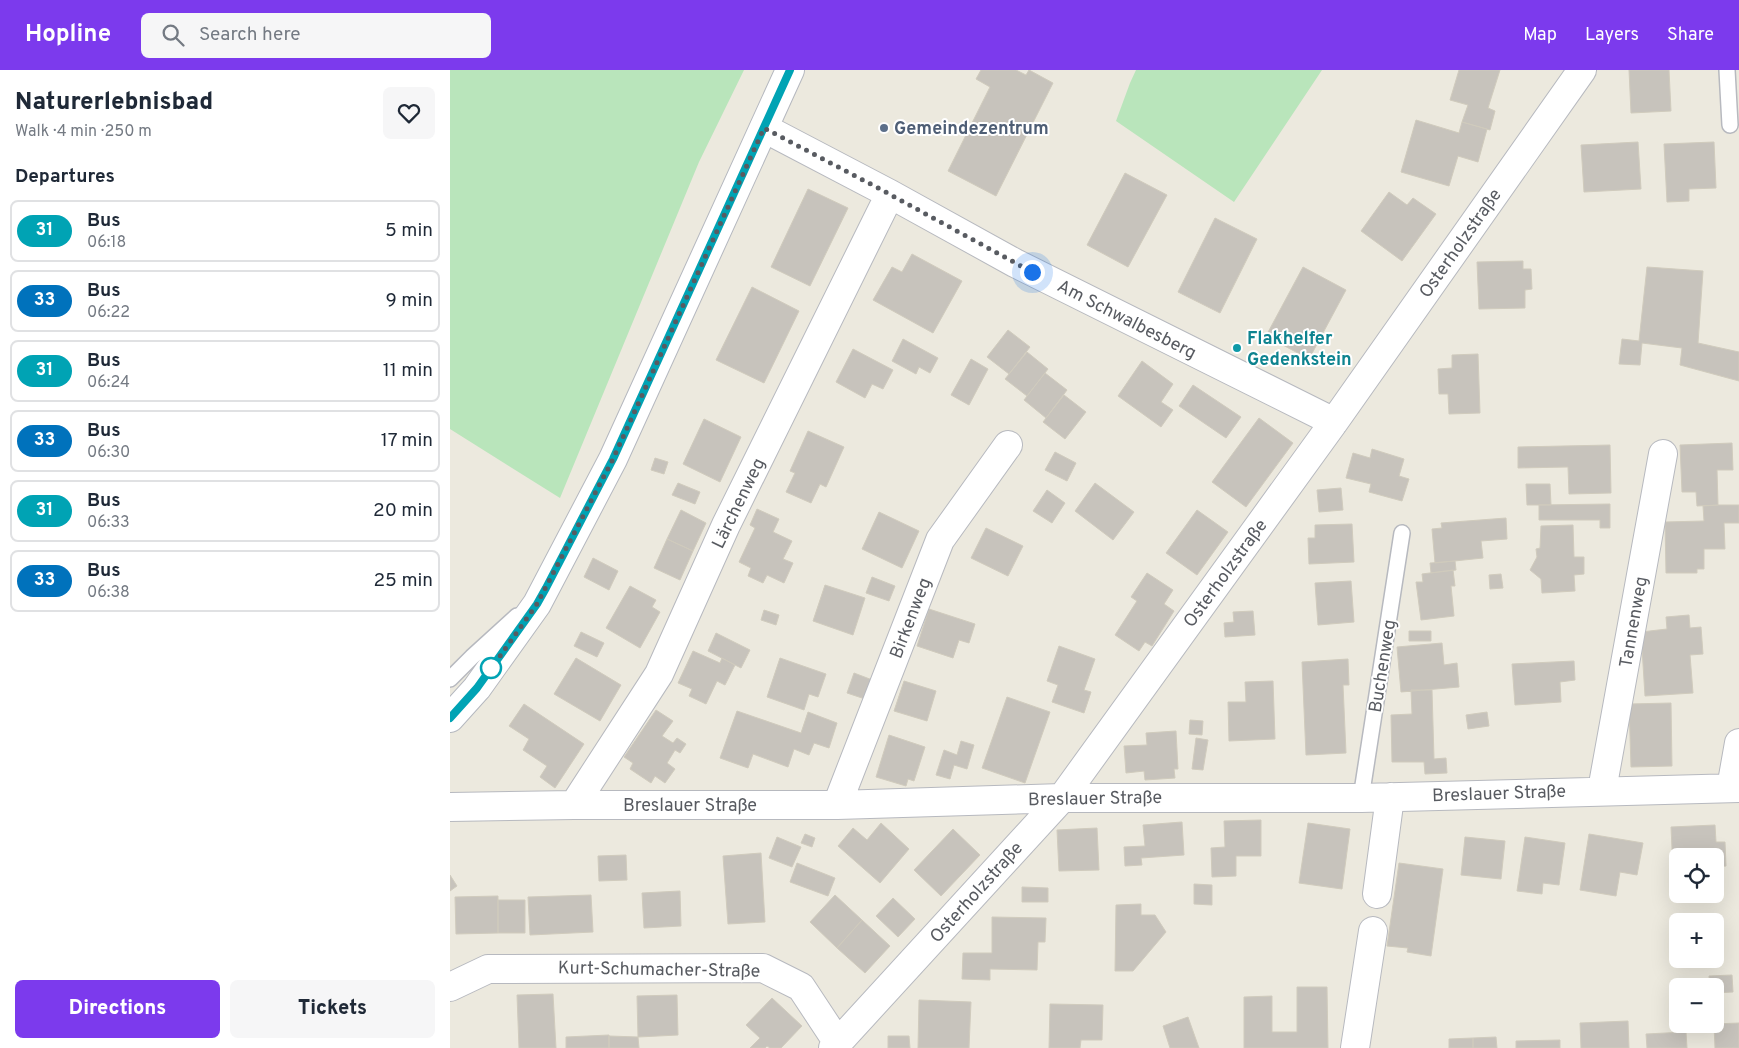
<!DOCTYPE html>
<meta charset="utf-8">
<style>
:root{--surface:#fff;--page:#f6f6f7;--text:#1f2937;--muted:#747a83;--line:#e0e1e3;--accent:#7c3aed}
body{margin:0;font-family:Overpass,sans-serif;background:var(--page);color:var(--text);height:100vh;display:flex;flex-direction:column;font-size:19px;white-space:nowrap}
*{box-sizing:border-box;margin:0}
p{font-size:16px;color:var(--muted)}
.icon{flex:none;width:28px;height:28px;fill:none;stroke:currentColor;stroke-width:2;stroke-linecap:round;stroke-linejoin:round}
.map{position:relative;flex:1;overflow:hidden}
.sheet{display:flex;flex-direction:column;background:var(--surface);width:450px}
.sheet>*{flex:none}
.badge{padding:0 10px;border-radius:16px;font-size:18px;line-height:32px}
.controls{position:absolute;left:1219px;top:778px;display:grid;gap:10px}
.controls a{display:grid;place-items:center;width:55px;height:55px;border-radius:8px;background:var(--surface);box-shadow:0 5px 20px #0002;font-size:25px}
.you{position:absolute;width:25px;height:25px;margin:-12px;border:4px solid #fff;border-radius:50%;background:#1a73e8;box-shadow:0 0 0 8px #1a73e833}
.map>.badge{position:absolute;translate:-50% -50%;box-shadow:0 0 0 2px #fff}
h2{padding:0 15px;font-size:19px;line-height:45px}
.round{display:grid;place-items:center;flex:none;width:52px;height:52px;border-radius:8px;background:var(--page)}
.summary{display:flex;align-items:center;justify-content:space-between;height:85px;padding:0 15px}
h1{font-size:24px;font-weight:800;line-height:38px}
.cta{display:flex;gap:10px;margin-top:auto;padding:10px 15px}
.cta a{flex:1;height:58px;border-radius:8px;background:var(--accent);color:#fff;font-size:20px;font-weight:800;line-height:58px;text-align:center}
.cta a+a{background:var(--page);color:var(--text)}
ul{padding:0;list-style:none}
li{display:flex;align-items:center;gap:15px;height:62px;margin:0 10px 8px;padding:0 5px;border:2px solid var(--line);border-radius:8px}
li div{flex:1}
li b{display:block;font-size:19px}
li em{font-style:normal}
li .badge{min-width:55px;font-weight:700;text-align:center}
header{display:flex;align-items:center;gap:30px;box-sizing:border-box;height:70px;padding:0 25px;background:var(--accent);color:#fff}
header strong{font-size:24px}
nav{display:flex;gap:28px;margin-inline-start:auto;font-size:18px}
.search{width:350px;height:45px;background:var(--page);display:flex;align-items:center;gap:12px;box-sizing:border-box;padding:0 18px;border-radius:8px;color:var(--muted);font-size:19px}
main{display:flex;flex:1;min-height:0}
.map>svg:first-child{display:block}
</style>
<header>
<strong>Hopline</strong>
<div class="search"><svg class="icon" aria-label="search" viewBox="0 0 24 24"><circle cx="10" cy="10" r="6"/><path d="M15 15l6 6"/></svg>Search here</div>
<nav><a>Map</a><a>Layers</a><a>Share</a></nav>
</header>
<main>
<section class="sheet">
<div class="summary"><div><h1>Naturerlebnisbad</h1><p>Walk · 4 min · 250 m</p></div><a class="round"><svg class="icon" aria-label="heart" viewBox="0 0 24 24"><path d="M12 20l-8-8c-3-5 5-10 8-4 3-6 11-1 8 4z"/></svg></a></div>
<h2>Departures</h2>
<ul>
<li><span class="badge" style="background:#00a3b4;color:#fff">31</span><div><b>Bus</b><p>06:18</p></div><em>5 min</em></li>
<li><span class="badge" style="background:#0072bc;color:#fff">33</span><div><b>Bus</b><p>06:22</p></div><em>9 min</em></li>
<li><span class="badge" style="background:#00a3b4;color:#fff">31</span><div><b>Bus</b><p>06:24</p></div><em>11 min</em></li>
<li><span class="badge" style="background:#0072bc;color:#fff">33</span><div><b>Bus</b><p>06:30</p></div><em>17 min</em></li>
<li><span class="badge" style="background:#00a3b4;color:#fff">31</span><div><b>Bus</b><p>06:33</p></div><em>20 min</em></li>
<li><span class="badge" style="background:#0072bc;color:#fff">33</span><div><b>Bus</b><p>06:38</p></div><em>25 min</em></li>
</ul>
<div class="cta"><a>Directions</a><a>Tickets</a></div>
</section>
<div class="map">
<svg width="1289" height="978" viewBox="0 0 1289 978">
<rect width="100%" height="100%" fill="#ece9de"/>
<path fill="#b9e5bb" d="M0,0H294L249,92L110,428L0,359Z
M686,0H872L784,132L666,51L680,13Z"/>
<path fill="#c7c3bc" stroke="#d0cbbd" d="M531,0H566L576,5L579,0L603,13L546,126L498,101L540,17L526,9Z
M1009,0H1050L1038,38L1045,41L1040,60L1012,52L1018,35L1000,30Z
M1179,0H1219L1221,41L1181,43Z
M966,50L1009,63L1012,52L1037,59L1028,92L1008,86L999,116L951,102Z
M1188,72L1191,119L1134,122L1131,75Z
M1264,72L1266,118L1239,119V131L1217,132L1214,74Z
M675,103L717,125L678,197L637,175Z
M358,119L398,138L360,216L321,197Z
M939,122L957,135L963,128L986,144L952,191L911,161Z
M765,148L807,169L770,243L728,222Z
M462,184L512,211L483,263L423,230L442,197L452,202Z
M1073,191V199H1081L1082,219L1075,220V238L1029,239L1027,192Z
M853,197L896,220L859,289L816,266Z
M1197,197L1253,201L1248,273L1289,282V311L1230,295L1232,278L1192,273L1190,295L1169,294L1172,269L1189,271Z
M302,217L349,241L314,313L266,290Z
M558,260L580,277L559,304L537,287Z
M453,269L488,288L480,303L469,297L466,304L442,291Z
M403,279L443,300L433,319L422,314L415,328L386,312Z
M577,282L598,299L577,326L555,309Z
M1028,284L1030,343L999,344L998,324H989L988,299L1002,298V285Z
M521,289L538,299L519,335L501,325Z
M692,291L723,314L711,332L723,340L711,357L668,326Z
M595,303L617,320L596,348L574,330Z
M743,315L791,347L776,368L729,336Z
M614,325L636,342L615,369L593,352Z
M809,348L843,373L796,437L762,412Z
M254,349L291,367L270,412L233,394Z
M358,361L394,377L376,417L370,414L361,433L336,422L345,403L340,401Z
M1282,373L1283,400H1267L1268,435L1247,436L1246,422H1232L1230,375Z
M1160,375L1161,423L1119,424L1118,397L1068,398V377Z
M922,379L954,389L949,406L959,409L952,431L919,422L921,414L896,408L903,383L920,388Z
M605,382L626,393L617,411L595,400Z
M205,388L218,392L214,404L201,400Z
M228,413L250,422L245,434L222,425Z
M645,413L684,442L663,470L625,441Z
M1076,414H1100L1101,435H1077Z
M891,418L893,440L869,442L867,420Z
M597,420L615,433L602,453L583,441Z
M1160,434V458H1150V450H1089V435Z
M1268,435H1289V453H1274L1275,479H1254V499H1247V503H1216L1215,452L1254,451L1253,436Z
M307,439L329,449L323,462L342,471L333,489L343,493L334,513L317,505L313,513L298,506L301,498L289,492L305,458L300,455Z
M231,440L256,453L243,481L217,469Z
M747,440L778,462L747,505L716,483Z
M429,442L469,461L452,498L412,479Z
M1056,448L1057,469L1031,471L1033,488L985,493L982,459L992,458L991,453Z
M902,454L904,492L859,494L858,468H865V455Z
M1123,455L1124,487H1134V504L1124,505L1125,521L1092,523L1091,509L1080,500L1087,487L1086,479L1090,478L1091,456Z
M536,458L573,476L558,506L521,488Z
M217,469L243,481L230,510L204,498Z
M143,488L168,501L159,520L134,507Z
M1005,491L1006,500L981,503L980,493Z
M1003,500L1005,516H1001L1004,546L971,550L966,512H973L972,504Z
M697,503L723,520L714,534L724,541L702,576L695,572L689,581L665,565L687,531L681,527Z
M1051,504L1053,518L1040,519L1039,505Z
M422,507L445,516L439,531L416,523Z
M901,511L904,552L868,555L865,513Z
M375,515L415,528L403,565L363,551Z
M180,516L206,530L202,537L210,542L190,578L156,558Z
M479,539L525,554L519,573L509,570L503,588L467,576Z
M314,540L329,545L326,555L311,550Z
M803,541L805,565L775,567L774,553L784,552L783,542Z
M1239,545L1240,558L1251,557L1253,584L1240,585L1243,623L1195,626L1191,562L1217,559L1216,547Z
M959,561H981V571H959Z
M131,562L154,573L147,587L124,576Z
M266,563L300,580L291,598L258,581Z
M992,573L994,595L1007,593L1009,617L951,622L947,577Z
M609,576L645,589L634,620L641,622L634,643L602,632L608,615L597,611Z
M243,581L270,593L272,588L285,595L275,615L267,611L256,634L239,626L242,619L228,613Z
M126,588L171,615L150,651L104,624Z
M330,588L376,604L368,627L359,624L354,640L317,627Z
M898,589L899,615H893L896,683L856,685L852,592Z
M1124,591L1125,610L1110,612L1111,632L1065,635L1062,594Z
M404,603L425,611L418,630L397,623Z
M454,611L486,621L477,651L444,641Z
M823,611L825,669L779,671L778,632H796L795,612Z
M961,620H982L984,689L996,688L997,703L975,704L974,692H942L941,645L962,644Z
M557,627L600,642L575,713L532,698Z
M1221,633L1222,696L1181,697L1179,634Z
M74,634L134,674L105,718L90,707L97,696L73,680L79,669L59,656Z
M206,640L223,651L212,666L223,673L227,668L236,674L230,683L225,680L217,693L225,699L215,713L205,706L201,713L180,699L183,693L174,687Z
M287,641L351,663L358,642L387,653L379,678L364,673L359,685L344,679L338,697L303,684L298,698L270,688Z
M1037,642L1039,656L1018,659L1016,645Z
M740,650L753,651L752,665L739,664Z
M726,661L728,699H724L725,708L695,710L694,701L676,703L674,676L697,675L696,663Z
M439,665L475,677L464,711L458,709L456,716L426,707Z
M746,668L758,670L753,700L742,699Z
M511,671L524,675L517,699L504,695L500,709L486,705L494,680L507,685Z
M811,750V786H786V806L762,807L761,778L775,777L774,751Z
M732,752L734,785L691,788L692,795L675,796L674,777L695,776L693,755Z
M431,753L459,779L430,813L388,776L403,758L417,770Z
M858,753L900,759L892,819L849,813Z
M1265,755L1266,772H1275L1276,796L1265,797V786H1228V799H1223L1221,757Z
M647,758L649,800L609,801L607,760Z
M503,759L530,785L491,826L464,800Z
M355,764L365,768L362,777L351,773Z
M1139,764L1193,773L1187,805L1170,802L1166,826L1130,820Z
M327,767L351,777L342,797L319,788Z
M1015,767L1055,771L1051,809L1011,805Z
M1075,767L1115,773L1109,815L1093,813L1092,824L1067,821Z
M311,783L315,852L278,854L273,786Z
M176,785L177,810L149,811L148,786Z
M347,793L385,808L378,826L340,812Z
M949,793L993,799L981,886L957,882L958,878L937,876Z
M0,805L7,816L0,821Z
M744,814L762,815V835L744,834Z
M572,817L598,818V832H572Z
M230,821L231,856L194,858L192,823Z
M141,825L143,862L80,865L78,827Z
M385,825L412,850L387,878L360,852Z
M48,826V863L6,864L5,827Z
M443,828L465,849L448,867L426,846Z
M48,830H75V863H48Z
M691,834V845H705L716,862L683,901H665L666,835Z
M542,847L596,848L595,872H588L587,900L540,899V910L512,909L513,883H542Z
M412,850L440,876L415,903L387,878Z
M1282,905L1283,922L1265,923V916H1260L1259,906Z
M847,917H877L878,978H794V927L822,926V962H847Z
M103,924L106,978H69L67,925Z
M227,925L228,965L188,967L187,926Z
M322,928L352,956L331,978H320L317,976L315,978H300L310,968L296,955Z
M469,930L521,932L519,978H468Z
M600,934L653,935L652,970H631L630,978H599Z
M738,947L749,978H720L713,956Z
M1178,951L1179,978H1131L1130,953Z
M1289,953V978H1265L1264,954Z
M1236,962L1237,978H1197L1196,964Z
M159,965V978H116V967Z
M159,966L188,967L189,978H159Z
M438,966H459L460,978H438Z
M1046,967L1047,978H1023V968Z
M1023,968V978H999V969Z
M1110,970V978H1066V971Z"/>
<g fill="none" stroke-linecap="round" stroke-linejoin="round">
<defs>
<path id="lane" d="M1277,0L1280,55
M0,609L22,587L67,546
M911,728L952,463"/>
<path id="street" d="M314,58L440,124L565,193L884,352
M1281,718L1289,673
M1152,720L1213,384
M124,735L209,604L276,455L440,124
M387,735L490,470L558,375
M0,737L124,735H387L612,728H911L1289,718
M927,824L940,727
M0,917L38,899L313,898L351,917L388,973
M383,978L612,728L884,352L1132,0
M905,978L923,861"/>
<path id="secondary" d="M0,648L27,618L87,534L163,389L340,0"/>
</defs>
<use href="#lane" stroke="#b7b9bf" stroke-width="18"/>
<use href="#street" stroke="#b7b9bf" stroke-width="30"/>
<use href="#secondary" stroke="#b5b8bf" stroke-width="30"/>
<use href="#lane" stroke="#fff" stroke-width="15"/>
<use href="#street" stroke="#fff" stroke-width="28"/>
<use href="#secondary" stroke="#fff" stroke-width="28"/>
</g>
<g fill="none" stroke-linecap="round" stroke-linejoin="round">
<defs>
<path id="line" d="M0,648L27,618L87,534L96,518L163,389L340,0"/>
</defs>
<use href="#line" stroke="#fff" stroke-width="11"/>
<use href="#line" stroke="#00a3b4" stroke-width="8"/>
<path stroke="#585b61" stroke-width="5" stroke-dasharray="0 9" d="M41,598L38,603L87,534L163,389L314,58L430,119L582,202"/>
</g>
<circle fill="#5c6f8a" stroke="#fff" stroke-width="2" cx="434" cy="58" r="5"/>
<circle fill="#0f9aa8" stroke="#fff" stroke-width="2" cx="787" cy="278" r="5"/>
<circle fill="#fff" stroke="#00a3b4" stroke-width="2.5" cx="41" cy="598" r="10"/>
<g text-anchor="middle" stroke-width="4" stroke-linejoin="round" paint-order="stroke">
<g font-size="18" font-weight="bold" fill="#4e5e75" stroke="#fff" text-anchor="start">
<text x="444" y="64">Gemeindezentrum</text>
</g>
<g font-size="18" fill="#585b61" stroke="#fff">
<text transform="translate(1010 173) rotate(-55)" y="6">Osterholzstraße</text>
<text transform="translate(677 249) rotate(27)" y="6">Am Schwalbesberg</text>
<text transform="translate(288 433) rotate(-64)" y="6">Lärchenweg</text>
<text transform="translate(775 503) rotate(-54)" y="6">Osterholzstraße</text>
<text transform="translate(460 548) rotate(-69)" y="6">Birkenweg</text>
<text transform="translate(1183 552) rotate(-80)" y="6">Tannenweg</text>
<text transform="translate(932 596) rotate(-81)" y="6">Buchenweg</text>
<text transform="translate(1049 723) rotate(-2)" y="6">Breslauer Straße</text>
<text transform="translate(645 728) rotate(-1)" y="6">Breslauer Straße</text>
<text x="240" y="741">Breslauer Straße</text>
<text transform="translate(526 822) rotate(-48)" y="6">Osterholzstraße</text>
<text transform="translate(209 899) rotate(1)" y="6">Kurt-Schumacher-Straße</text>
</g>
<g font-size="18" font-weight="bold" fill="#0d838f" stroke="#fff" text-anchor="start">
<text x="797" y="274">Flakhelfer<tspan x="797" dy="21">Gedenkstein</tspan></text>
</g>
</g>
</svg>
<div class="controls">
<a><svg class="icon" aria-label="locate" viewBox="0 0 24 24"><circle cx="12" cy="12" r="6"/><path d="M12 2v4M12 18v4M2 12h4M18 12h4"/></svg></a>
<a>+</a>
<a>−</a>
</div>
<div class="you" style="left:582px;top:202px"></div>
</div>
</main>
